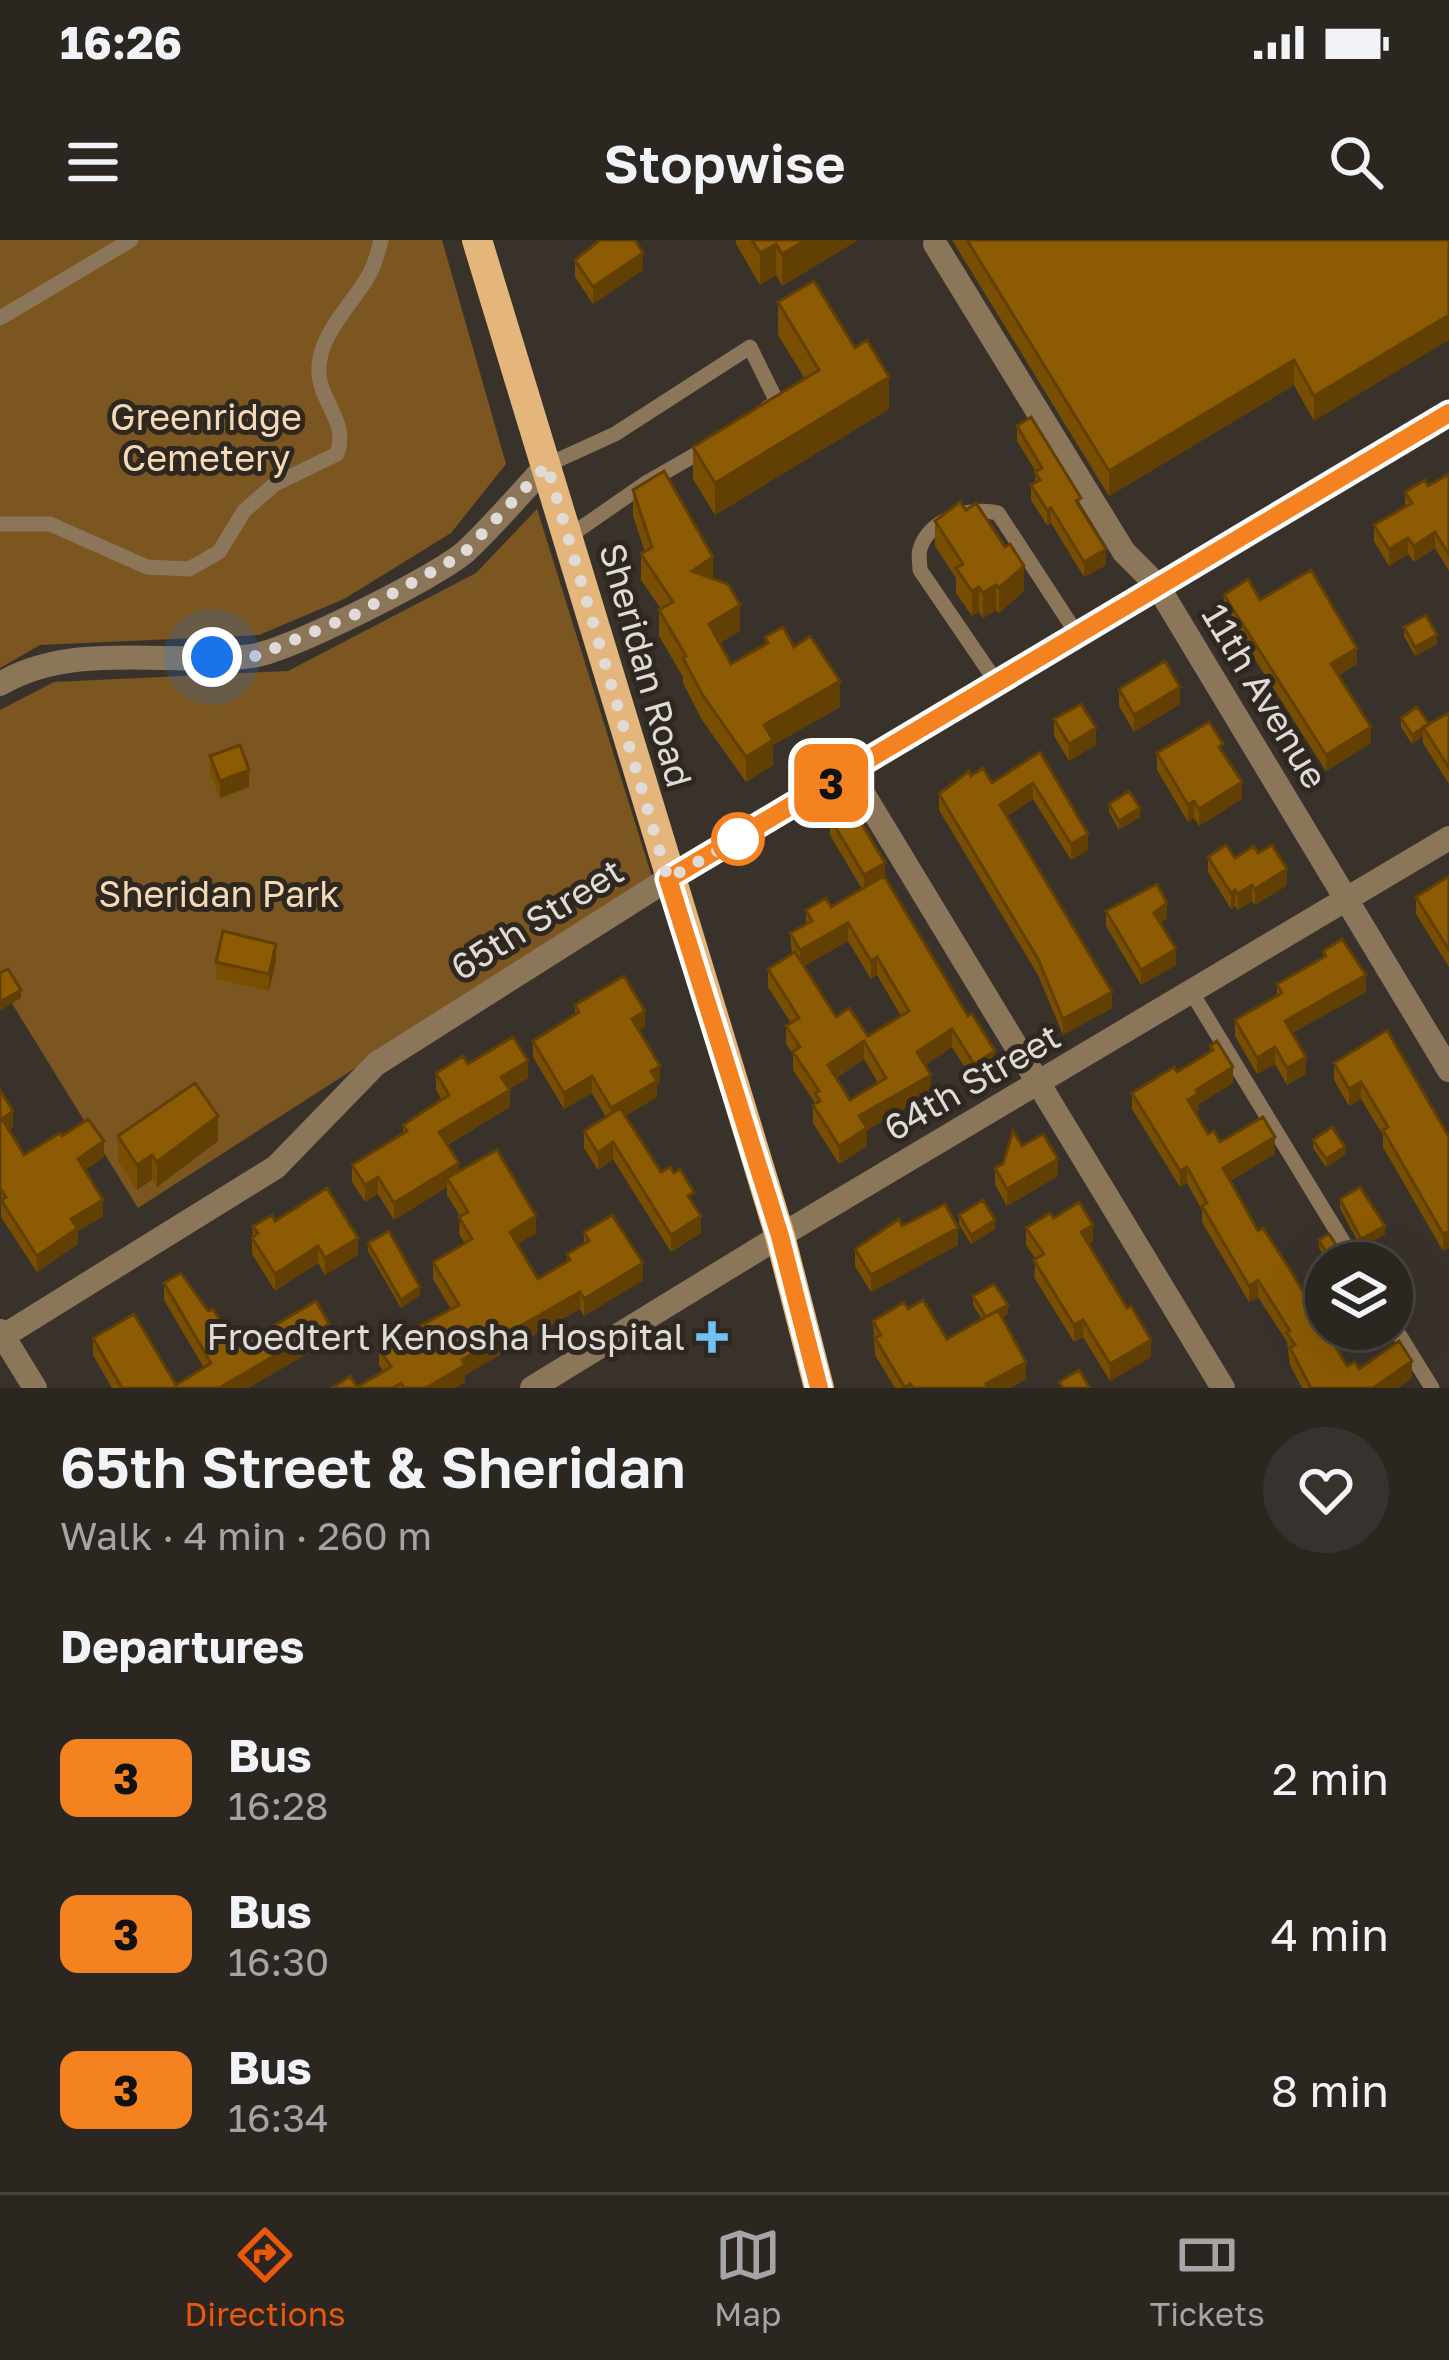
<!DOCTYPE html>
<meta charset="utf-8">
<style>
:root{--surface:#2b2620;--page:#37322d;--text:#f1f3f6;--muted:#a6a5a5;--line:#47433e;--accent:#ea580c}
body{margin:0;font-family:"Golos Text",sans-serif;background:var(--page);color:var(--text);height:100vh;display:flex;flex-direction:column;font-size:45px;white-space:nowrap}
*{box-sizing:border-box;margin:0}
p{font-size:39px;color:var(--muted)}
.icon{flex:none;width:66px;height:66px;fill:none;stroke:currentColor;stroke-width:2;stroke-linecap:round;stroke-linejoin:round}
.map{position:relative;height:1148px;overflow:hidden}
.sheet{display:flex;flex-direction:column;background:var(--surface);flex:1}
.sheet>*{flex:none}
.badge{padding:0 24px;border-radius:18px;font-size:42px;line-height:78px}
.buttons{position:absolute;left:1305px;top:1002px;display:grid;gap:24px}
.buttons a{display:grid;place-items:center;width:108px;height:108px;border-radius:50%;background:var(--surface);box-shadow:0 12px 48px #0002,0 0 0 3px var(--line);font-size:60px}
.you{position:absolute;width:60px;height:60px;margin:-30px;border:9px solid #fff;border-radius:50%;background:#1a73e8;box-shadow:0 0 0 18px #1a73e833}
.map>.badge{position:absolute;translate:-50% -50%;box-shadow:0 0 0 6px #fff}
h2{padding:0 60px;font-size:45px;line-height:108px}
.round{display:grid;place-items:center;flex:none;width:126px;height:126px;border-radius:63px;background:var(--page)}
.head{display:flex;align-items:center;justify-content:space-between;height:204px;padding:0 60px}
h1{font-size:57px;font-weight:600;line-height:90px}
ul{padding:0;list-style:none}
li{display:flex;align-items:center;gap:36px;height:156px;padding:0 60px}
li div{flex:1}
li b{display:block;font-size:45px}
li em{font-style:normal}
li .badge{min-width:132px;font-weight:700;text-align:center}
.status{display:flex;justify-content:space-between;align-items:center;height:84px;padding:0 60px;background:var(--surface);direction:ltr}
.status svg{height:33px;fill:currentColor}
header{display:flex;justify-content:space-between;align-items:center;height:156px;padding:0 60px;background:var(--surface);font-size:54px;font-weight:600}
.tab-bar{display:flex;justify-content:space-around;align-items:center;height:168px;border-top:3px solid var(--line);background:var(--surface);font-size:33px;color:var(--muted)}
.tab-bar a{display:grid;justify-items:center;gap:6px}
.tab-bar .on{color:var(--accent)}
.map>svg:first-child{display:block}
</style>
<div class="status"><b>16:26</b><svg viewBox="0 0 49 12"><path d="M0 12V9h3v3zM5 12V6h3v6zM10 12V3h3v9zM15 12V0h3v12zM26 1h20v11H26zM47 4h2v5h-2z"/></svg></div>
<header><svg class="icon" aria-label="menu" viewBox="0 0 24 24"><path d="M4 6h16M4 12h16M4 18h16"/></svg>Stopwise<svg class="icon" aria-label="search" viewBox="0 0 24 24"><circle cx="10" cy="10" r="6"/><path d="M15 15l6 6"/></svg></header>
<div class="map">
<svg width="1449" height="1148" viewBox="0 0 1449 1148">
<rect width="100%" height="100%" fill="#39322b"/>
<path fill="#7b5621" d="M0,0H442L506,224L451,293L344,359L259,395L40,405L0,428Z
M537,269L652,637L138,968L0,744V470L54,442L288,431L476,333Z"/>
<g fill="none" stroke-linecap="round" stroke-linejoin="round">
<path stroke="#8c765a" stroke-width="15" d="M0,78L131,0
M547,225L615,194L750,107L777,162L767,168
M0,284H50L147,327L189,329L219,312L244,271L275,244L337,214C349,183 321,163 319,134C316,97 352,65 369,35C375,25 378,12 381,0
M568,297L646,243L707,208
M997,443L920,330C920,323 918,316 920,309C929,279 971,266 998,273L1077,394
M1192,753L1356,1023
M1392,1083L1432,1148"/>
<path stroke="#8c765a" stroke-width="24" d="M935,4L1124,312L1157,345L1449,830
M0,444C74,400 170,426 252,416C289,411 436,337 465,312C494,285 520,254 547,225
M850,532L1223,1148
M0,1091L35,1148
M0,1098L276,927L376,824L668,639L1449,173
M532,1148L780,996L1449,598"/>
<path stroke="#e4b67c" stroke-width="30" d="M477,0L780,996L819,1148"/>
</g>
<path fill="#784e03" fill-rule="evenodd" d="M736,0H858L782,46L776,35L760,45L736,4Z
M952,0H1449L1314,181L1294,145L1109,256Z
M575,20L643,30L593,64L575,37Z
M778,62L889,169L715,275L693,239V207L805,139L778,95Z
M1017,186L1081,268L1106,325L1084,337L1051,283L1047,285L1031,260V245L1035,242L1036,232L1017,201Z
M1449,234V331L1435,308L1414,322L1408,314L1389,326L1374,301V285L1405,267V252L1428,246Z
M633,250L713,339L740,391L719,403L731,424L765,405V397L794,407L840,467L773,505V525L746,542L702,480L683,443V437L659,396V370L661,369L641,340V314L645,312L633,276Z
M935,281L1024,351L999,373L996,370L983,378L979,372L972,376L956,353V338L935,306Z
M1224,355L1260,360L1357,424L1338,436L1371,503L1326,531L1224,371Z
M1404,387L1437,404L1415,416L1404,396Z
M1119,449L1180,464L1134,492L1119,466Z
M1449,473V544L1423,503V496L1412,504L1401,487V478L1429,484Z
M1054,479L1096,505L1069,521L1054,496Z
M1040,512L1088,610L1071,620L1033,559L1007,576L1112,768L1063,795L1038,735L939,570V554L971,536L992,543Z
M1157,513H1223L1242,559L1199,586L1194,578L1188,582L1157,530Z
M210,516L249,547L220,558L210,533Z
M1109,564L1140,577L1119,590L1109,572Z
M830,578L885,638L995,829L974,842L952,807L925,825L931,853L867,890V906L839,924L813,883V865L815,863L793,830V814L786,804V786L791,783L768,747V729L792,714L790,693L806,684V670L831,667L862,649L830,595ZM848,701L871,739L877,735L901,776L868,796L836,777L804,726ZM864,819L878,843L850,860L836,838Z
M1258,613L1287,645L1255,665L1252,661L1238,670L1235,666L1231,669L1208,632V617L1235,618Z
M1449,636V727L1416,674V657Z
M1106,671L1167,678L1160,684L1176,725L1141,745L1106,686Z
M1323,711L1366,752L1292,793L1306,834L1287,845L1275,824L1257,834L1235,796V780L1277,756V744L1323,718Z
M276,721L269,751L216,739V722Z
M575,765L645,787L639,790L660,842L657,844V857L625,876L661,932L694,965L701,993L671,1012L613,919L598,930L584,908V891L606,877L592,853L564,869L533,817V801L575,775Z
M1210,806L1233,843L1199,864V870L1195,872L1208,894L1220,902L1275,914L1230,941L1258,991L1347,1126L1412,1138L1397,1148H1302L1290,1125L1287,1102L1258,1057L1249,1062L1202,982V970L1187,943L1180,947L1132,869V853L1177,832L1210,812Z
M1334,823L1449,897V1008L1443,1011L1383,907V895L1361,859L1349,866L1334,840Z
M468,824L528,838L509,849L510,867L447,905L459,931L536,993L517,1004L538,1039L567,1022V1014L584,1004V992L643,1040L584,1076L580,1069L499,1114L465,1135V1142L455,1148H332L357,1147L383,1131L379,1125V1108L451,1069L433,1039V1022L465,1004L459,994L460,976L447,955V947L394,980L378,954L365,962L352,942V925L403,893V885L442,860L436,850V833Z
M0,850L13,887L9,890L24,915L62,896L104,917L85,930L103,976L78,991V1004L37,1032L1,977Z
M118,896L218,901L157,947L152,940L137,950L118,921Z
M1313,900L1345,915L1326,927L1313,908Z
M1022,906L1058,936L1007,966L995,945V928Z
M1340,959L1385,994L1361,1008L1340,968Z
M959,975L995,989L971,1004L959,984Z
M1054,978L1093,1002L1088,1004L1151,1117L1110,1141L1083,1097L1074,1102L1034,1037L1036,1019L1026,1005V988Z
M275,981L358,1015L325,1035L318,1023L275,1051L252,1014V998L253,986Z
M902,986L958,1005L871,1052L855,1026V1009Z
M1319,1000L1340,1019L1333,1023H1327L1319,1008Z
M368,1003L420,1055L401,1068L368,1011Z
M164,1043L236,1108L329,1101L248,1148H112L93,1115V1098L176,1145L204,1128L164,1060Z
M973,1056L1008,1074L1002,1077L1026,1139L1010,1148H895L875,1115L873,1081L908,1069L947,1099L982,1079L973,1065Z"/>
<path fill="#624003" d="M806,0H858L782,46V14Z
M776,4V35L760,45V13Z
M643,13V30L593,64V47Z
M1449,75V100L1314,181V156Z
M1294,120V145L1109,256V231Z
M889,137V169L715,275V243Z
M1051,268V283L1047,285V270Z
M1435,292V308L1414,322V306Z
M1408,298V314L1389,326V309Z
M1106,309V325L1084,337V322Z
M713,317V343L692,331Z
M1024,326V351L999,373V348Z
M996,345V370L983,378V353Z
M979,347V372L972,376V351Z
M740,365V391L709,410V384Z
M1437,395V404L1415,416V407Z
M1357,408V424L1331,440V424Z
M840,441V467L773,505V525L746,542V517L764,485Z
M1180,447V464L1134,492V475Z
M1371,487V503L1326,531V515Z
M1096,488V505L1069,521V504Z
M1423,488V496L1412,504V495Z
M249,530V547L220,558V541Z
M1242,542V559L1199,586V569Z
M1033,543V559L1000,581V565Z
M1194,561V578L1188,582V565Z
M1140,568V577L1119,590V581Z
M1088,594V610L1071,620V604Z
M885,623V640L864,652V635Z
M1287,629V645L1255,665V649Z
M1252,645V661L1238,670V654Z
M1235,650V666L1231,669V653Z
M1167,663V678L1154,688V673Z
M848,683V701L800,728V710Z
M276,704V721L269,751V734Z
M1176,709V725L1141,745V730Z
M877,717V735L871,739V721Z
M1366,735V752L1285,797V781Z
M21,750V758L0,771V762Z
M1112,752V768L1063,795V779Z
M645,771V787L632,795V779Z
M952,789V807L917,830V812Z
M864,801V819L828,843V825Z
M1275,807V824L1257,834V818Z
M995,811V829L974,842V824Z
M1306,817V834L1287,845V828Z
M528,821V838L501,854V837Z
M660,826V842L657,844V857L611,884V868L651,831Z
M1233,827V843L1199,864V870L1188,876V860L1196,850Z
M931,835V853L867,890V906L839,924V906L859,876Z
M592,836V853L564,869V853Z
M1361,842V859L1349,866V849Z
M510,850V867L439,909V892Z
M13,871V887L2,895V879Z
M218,876V901L157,947V922Z
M1275,897V914L1223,945V928Z
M104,901V917L78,935V919Z
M613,902V919L598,930V913Z
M1345,907V915L1326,927V919Z
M152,915V940L137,950V925Z
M1058,919V936L1007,966V949Z
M459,923V940L447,938V947L394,980V963Z
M1187,927V943L1180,947V931Z
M378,937V954L365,962V945Z
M103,960V976L78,991V1004L37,1032V1016L71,979Z
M536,976V993L510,1009V992Z
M701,976V993L671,1012V995Z
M995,980V989L971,1004V995Z
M1093,985V1002L1081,1009V992Z
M1385,986V994L1361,1008V999Z
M958,988V1005L871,1052V1035Z
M1449,991V1008L1443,1011V994Z
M358,998V1015L325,1035V1018Z
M318,1006V1023L275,1051V1034Z
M1340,1011V1019L1329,1023V1017Z
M643,1023V1040L584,1076V1059Z
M1258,1040V1057L1249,1062V1046Z
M420,1047V1055L401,1068V1060Z
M580,1052V1069L465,1135V1142L455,1148H426L462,1120Z
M1008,1065V1074L987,1087V1078Z
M1083,1080V1097L1074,1102V1085Z
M329,1084V1101L248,1148H219Z
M1151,1100V1117L1110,1141V1124Z
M1412,1121V1138L1397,1148H1373Z
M1026,1122V1139L1010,1148H986V1144Z"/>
<path fill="#8c5b04" stroke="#624003" stroke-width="3" fill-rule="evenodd" d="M600,0H635L643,13L593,47L575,20Z
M752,0H806L782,14L776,4L760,13Z
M967,0H1449V75L1314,156L1294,120L1109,231Z
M814,41L855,108L867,100L889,137L715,243L693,207L819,130L778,62Z
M1031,177L1081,258L1076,261L1106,309L1084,322L1051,268L1047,270L1031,245L1040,240L1035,232L1042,228L1017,186Z
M664,231L713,317L692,331L728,344L740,365L709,384L731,424L768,403L765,397L783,387L794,407L810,396L840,441L764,485L773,500L746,517L702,454L683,418L686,416L659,370L673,362L641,314L652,307L633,250Z
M1449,234V315L1435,292L1414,306L1408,298L1389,309L1374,285L1412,263L1405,252L1425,240L1428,246Z
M960,262L966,270L976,263L1005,307L1010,304L1024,326L999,348L996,345L983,353L979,347L972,351L956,328L963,324L935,281Z
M1311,330L1357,408L1331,424L1371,487L1326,515L1224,355L1248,339L1260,360Z
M1426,375L1437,395L1415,407L1404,387Z
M1165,421L1180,447L1134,475L1119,449Z
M1081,464L1096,488L1069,504L1054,479Z
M1417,467L1429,484L1412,495L1401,478Z
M1449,473V528L1423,487Z
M1209,482L1223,504L1219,507L1242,542L1199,569L1194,561L1188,565L1157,513Z
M240,505L249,530L220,541L210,516Z
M1040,512L1088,594L1071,604L1033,543L1000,565L1112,752L1063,779L1038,719L939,554L969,531L971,536L983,528L992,543Z
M1129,551L1140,568L1119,581L1109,564Z
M851,566L885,623L864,635L830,578Z
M1226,605L1235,618L1254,606L1258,613L1272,605L1287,629L1255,649L1252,645L1238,654L1235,650L1231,653L1208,617Z
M884,636L968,776L972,774L995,811L974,824L952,789L917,812L931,835L859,876L867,888L839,906L813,865L820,861L815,853L819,851L793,812L800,807L786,786L799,778L768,729L795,712L836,777L849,768L868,796L909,771L877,717L871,721L848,683L800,710L790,693L812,681L806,670L826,658L831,667ZM864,801L886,838L850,860L828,825Z
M1449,636V710L1416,657Z
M1157,644L1167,663L1154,673L1176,709L1141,730L1106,671Z
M223,691L276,704L269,734L216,722Z
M1342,699L1366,735L1285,781L1306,817L1287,828L1275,807L1257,818L1235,780L1282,753L1277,744L1326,716L1323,711Z
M8,729L21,750L0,762V733Z
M624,736L645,771L632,779L660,826L651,831L657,841L611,868L592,836L564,853L533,801L579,772L575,765Z
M1387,790L1449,897V991L1443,994L1383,890L1388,887L1361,842L1349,849L1334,823Z
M513,797L528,821L501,837L510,850L439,892L459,923L394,963L378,937L365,945L352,925L407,891L403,885L449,855L436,833L463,816L468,824Z
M1217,801L1233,827L1196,850L1199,853L1188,860L1208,894L1214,891L1220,902L1263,877L1275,897L1223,928L1258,991L1263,988L1289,1028L1347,1126L1355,1122L1359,1129L1399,1101L1412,1121L1373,1148H1311L1290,1108L1295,1105L1287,1093L1290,1091L1258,1040L1249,1046L1202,966L1207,963L1187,927L1180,931L1132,853L1174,827L1177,832L1213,810L1210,806Z
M195,843L218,876L157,922L152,915L137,925L118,896Z
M0,850L13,871L2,879L24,915L60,893L62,896L88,879L104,901L78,919L103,960L71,979L78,988L37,1016L1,960L6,957L0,948Z
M620,868L661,932L670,927L674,933L680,929L694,952L688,956L701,976L671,995L613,902L598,913L584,891Z
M1332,887L1345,907L1326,919L1313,900Z
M1013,891L1022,906L1043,894L1058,919L1007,949L995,928L1003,924Z
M497,910L536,976L510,992L538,1039L570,1020L567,1014L589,1001L584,992L612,975L643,1023L584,1059L580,1052L499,1098L462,1120L465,1125L426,1148H404L401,1143L393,1148H332L350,1136L357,1147L391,1127L379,1108L459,1065L433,1022L472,999L459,977L468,972L447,938Z
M1360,947L1385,986L1361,999L1340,959Z
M327,948L358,998L325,1018L318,1006L275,1034L252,998L258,993L253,986L272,975L275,981Z
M983,960L995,980L971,995L959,975Z
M1079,962L1093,985L1081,992L1127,1068L1131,1066L1151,1100L1110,1124L1083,1080L1074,1085L1034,1020L1044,1014L1026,988L1050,973L1054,978Z
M945,964L958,988L871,1035L855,1009L899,979L902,986Z
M389,991L420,1047L401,1060L368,1003Z
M1329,994L1340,1011L1329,1017L1319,1000Z
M181,1033L208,1071L213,1069L236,1108L316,1061L329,1084L219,1148H122L93,1098L134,1074L176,1145L211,1123L164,1043Z
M994,1044L1008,1065L986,1077L973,1056Z
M923,1060L947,1099L998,1070L1026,1122L986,1144L989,1148H913L910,1144L905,1148L875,1098L881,1095L873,1081L904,1062L908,1069Z
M1079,1130L1090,1148H1063L1059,1142Z"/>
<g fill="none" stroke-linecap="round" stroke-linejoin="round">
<defs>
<path id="line" d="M819,1148L780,996L668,639L1449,173"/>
</defs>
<use href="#line" stroke="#fff" stroke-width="27"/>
<use href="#line" stroke="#f58220" stroke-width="18"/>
<path stroke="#e0dbd7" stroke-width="12" stroke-dasharray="0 21.6" d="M212,417L256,416L356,374L462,315L547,225L668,639L753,590L738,599"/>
</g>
<circle fill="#fff" stroke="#f58220" stroke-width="6" cx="738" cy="599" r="24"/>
<path fill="#72c1f5" stroke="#2e2821" stroke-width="4.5" d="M706 1079h12v12h12v12h-12v12h-12v-12h-12v-12h12z"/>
<g text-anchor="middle" stroke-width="10" stroke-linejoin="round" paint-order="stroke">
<g font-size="36" fill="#f6dab7" stroke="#2e2821">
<text x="206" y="190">Greenridge<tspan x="206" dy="41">Cemetery</tspan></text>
<text x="219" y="667">Sheridan Park</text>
</g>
<g font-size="36" fill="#e0dbd7" stroke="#2e2821">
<text transform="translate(646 425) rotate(74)" y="13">Sheridan Road</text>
<text transform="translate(1265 456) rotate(59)" y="13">11th Avenue</text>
<text transform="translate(537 679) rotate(-32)" y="13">65th Street</text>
<text transform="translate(972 842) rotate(-30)" y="13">64th Street</text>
</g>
<g font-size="36" fill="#e0dbd7" stroke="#2e2821" text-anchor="end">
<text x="685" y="1110">Froedtert Kenosha Hospital</text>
</g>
</g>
</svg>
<div class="buttons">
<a><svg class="icon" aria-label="layers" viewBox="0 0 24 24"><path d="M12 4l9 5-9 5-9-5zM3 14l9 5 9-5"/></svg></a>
</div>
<div class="you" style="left:212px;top:417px"></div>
<b class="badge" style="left:831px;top:543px;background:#f58220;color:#111">3</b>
</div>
<section class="sheet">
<div class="head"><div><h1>65th Street &amp; Sheridan</h1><p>Walk · 4 min · 260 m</p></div><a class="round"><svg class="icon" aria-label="heart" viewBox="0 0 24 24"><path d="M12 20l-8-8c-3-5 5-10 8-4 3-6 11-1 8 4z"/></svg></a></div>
<h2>Departures</h2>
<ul>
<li><span class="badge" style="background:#f58220;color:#111">3</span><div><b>Bus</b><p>16:28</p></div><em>2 min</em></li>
<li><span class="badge" style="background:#f58220;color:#111">3</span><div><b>Bus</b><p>16:30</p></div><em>4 min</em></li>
<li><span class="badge" style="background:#f58220;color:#111">3</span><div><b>Bus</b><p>16:34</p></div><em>8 min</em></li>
</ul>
</section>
<nav class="tab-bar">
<a class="on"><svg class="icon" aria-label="directions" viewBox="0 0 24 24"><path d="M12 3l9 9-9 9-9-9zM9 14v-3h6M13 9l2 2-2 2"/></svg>Directions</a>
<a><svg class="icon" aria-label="map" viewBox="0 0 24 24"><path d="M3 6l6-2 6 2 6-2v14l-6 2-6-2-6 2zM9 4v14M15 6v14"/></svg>Map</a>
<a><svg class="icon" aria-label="tickets" viewBox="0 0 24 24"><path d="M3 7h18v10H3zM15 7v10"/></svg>Tickets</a>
</nav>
